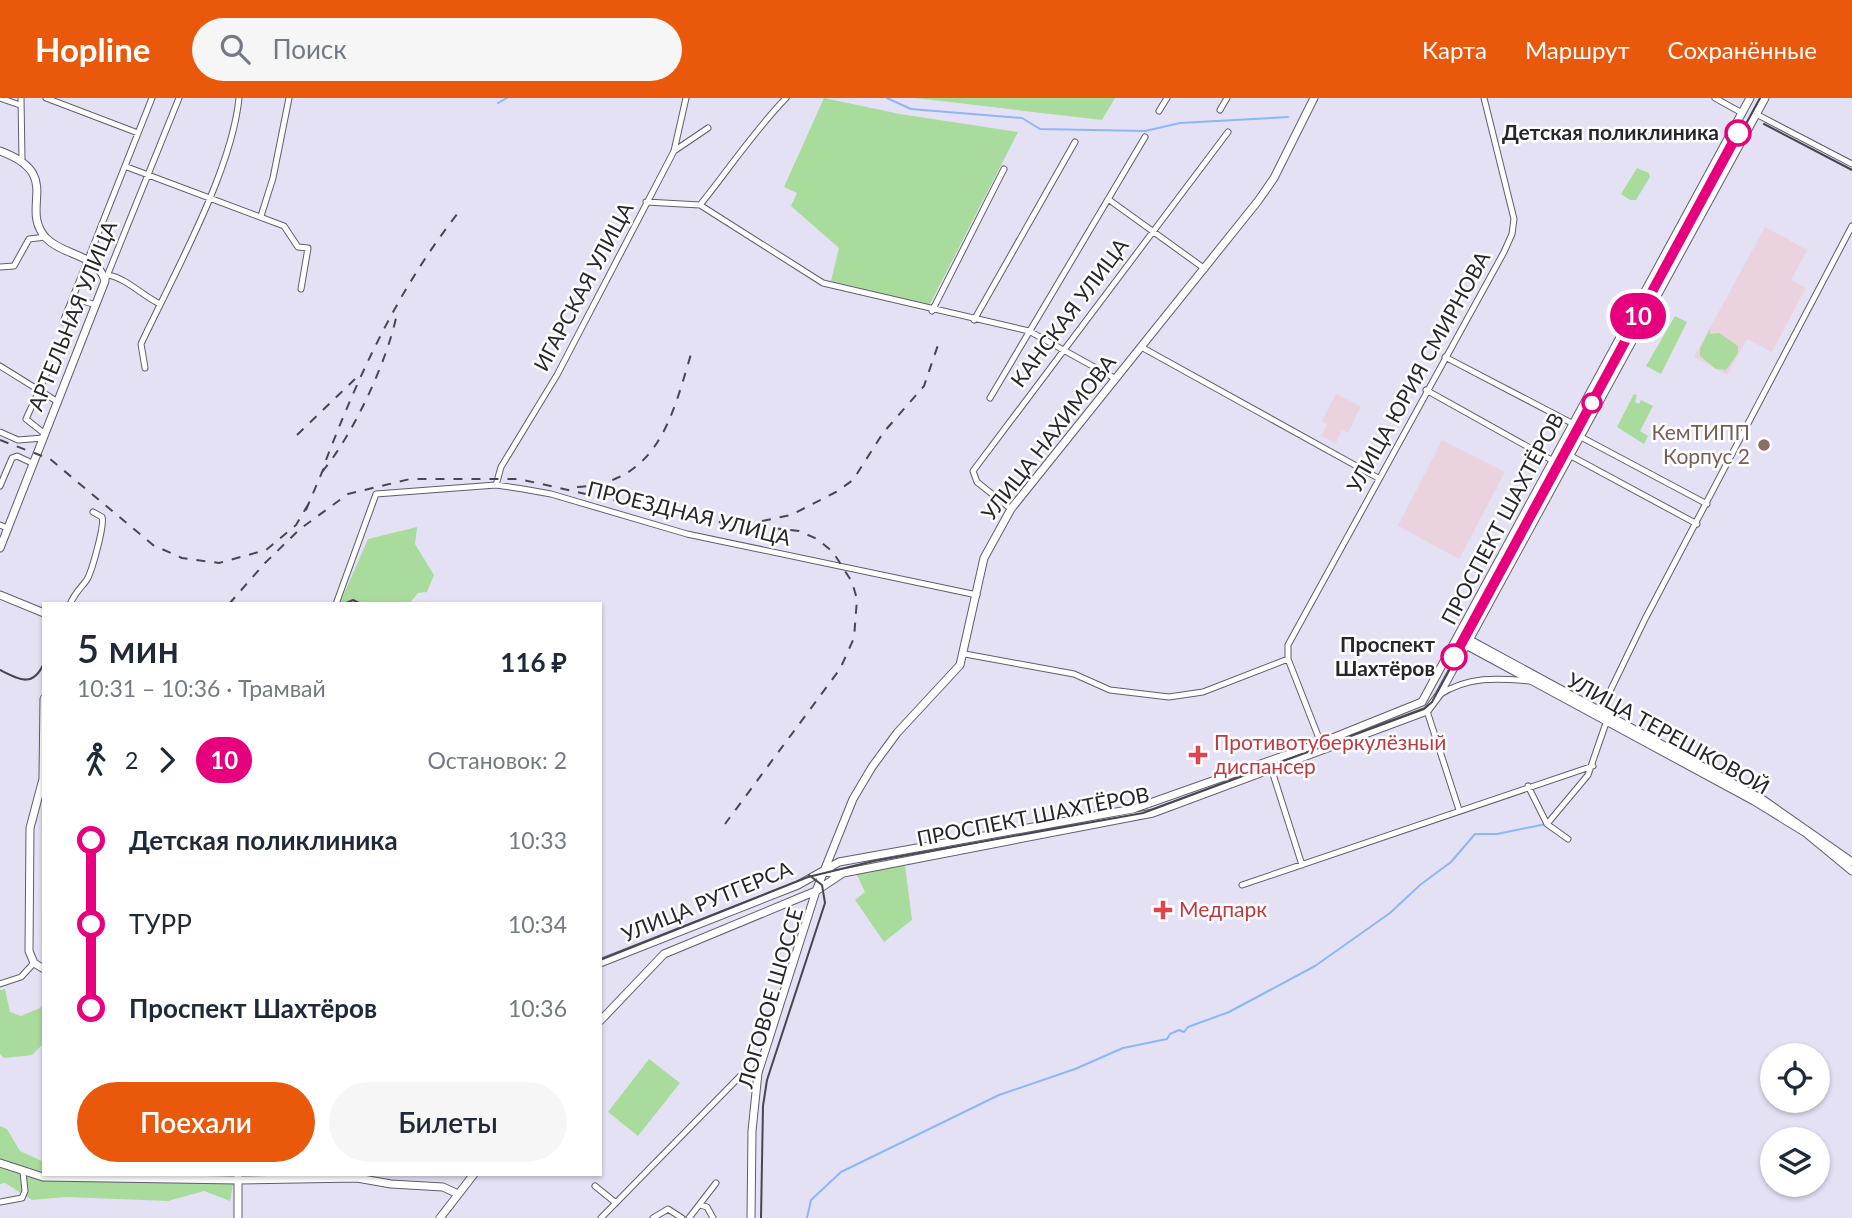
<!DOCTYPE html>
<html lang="ru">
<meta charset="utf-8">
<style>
:root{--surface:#fff;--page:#f6f6f7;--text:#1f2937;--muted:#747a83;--accent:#ea580c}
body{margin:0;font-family:Lato,sans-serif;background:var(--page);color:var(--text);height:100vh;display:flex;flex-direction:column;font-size:26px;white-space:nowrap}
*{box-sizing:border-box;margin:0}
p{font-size:23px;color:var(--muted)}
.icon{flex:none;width:38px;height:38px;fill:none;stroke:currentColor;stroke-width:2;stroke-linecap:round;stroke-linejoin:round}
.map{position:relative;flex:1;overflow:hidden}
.panel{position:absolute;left:42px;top:504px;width:560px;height:574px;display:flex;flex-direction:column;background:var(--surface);border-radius:0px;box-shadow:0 2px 5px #0004}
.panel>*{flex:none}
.badge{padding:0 14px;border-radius:23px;font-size:24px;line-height:46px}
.fabs{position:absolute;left:1760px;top:945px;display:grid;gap:14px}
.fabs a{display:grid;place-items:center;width:70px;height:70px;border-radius:50%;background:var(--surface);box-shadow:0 2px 5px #0004;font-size:35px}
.map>.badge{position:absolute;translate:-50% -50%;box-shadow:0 0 0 4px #fff}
.legs{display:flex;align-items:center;gap:10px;height:77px;padding:0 35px;font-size:23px}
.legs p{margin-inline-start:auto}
.overview{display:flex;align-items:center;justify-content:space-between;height:119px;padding:0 35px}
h1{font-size:38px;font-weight:600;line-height:52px}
.cta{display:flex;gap:14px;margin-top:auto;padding:14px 35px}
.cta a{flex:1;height:80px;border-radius:42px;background:var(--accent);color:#fff;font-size:28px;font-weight:600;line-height:80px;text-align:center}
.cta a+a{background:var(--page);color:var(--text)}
ul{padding:0 35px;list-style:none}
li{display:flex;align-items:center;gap:24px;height:84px;font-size:26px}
li i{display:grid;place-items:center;width:10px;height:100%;margin:0 9px;background:currentColor}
li i::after{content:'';width:18px;height:18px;margin:-9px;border:5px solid;border-radius:50%;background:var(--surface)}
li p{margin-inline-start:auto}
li:first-child i{background:linear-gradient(#0000 50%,currentColor 0)}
li:last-child i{background:linear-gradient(currentColor 50%,#0000 0)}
header{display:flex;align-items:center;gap:42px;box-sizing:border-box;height:98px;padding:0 35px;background:var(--accent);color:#fff}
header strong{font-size:33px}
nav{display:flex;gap:38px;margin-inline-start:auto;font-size:24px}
.search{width:490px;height:63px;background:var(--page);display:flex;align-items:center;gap:18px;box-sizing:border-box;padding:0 24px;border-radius:38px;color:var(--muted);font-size:26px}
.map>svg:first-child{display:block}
</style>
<header>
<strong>Hopline</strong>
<div class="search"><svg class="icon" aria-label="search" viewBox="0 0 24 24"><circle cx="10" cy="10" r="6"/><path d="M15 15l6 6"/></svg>Поиск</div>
<nav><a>Карта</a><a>Маршрут</a><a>Сохранённые</a></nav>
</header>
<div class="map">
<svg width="1852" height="1120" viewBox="0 0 1852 1120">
<rect width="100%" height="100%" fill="#e4e1f5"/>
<path fill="#ead3df" d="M1765,129L1807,152L1791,182L1806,190L1772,254L1747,241L1727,277L1694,259Z
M1336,296L1361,308L1348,335L1342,332L1336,345L1321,338L1327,326L1322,323Z
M1442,342L1505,374L1459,461L1398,428Z"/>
<path fill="#a9dc9c" d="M824,0L900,16L1018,34L929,208L831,183L839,150L791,108L797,95L784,89Z
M915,0H1115L1102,22Z
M1637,70L1649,75L1650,79L1636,102H1630L1621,96Z
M1675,218L1687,224L1661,276L1646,268Z
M1710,231V236L1719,235L1738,248V255L1726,272L1716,271L1700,258V251Z
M1634,296L1637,297L1635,304L1639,306L1641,302L1653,308L1640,333L1648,338L1644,346L1617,329Z
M417,429L415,446L434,477L427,494L418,495L409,506L340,505L368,441Z
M905,767L912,822L884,844L855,802L865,794L856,775Z
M5,891L10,914L21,918L40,910L44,904V945L32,957L4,960L0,956V892Z
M649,961L680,985L638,1038L608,1014Z
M0,1028L7,1031L20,1053L44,1064V1076H118L169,1085L182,1076H235L230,1103L204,1093L168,1103L66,1099L32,1102L5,1085L0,1086Z"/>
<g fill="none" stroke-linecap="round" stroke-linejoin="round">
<path stroke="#8db6f8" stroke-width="2" d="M887,0L911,11L1022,20L1040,31L1145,33L1180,25L1288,19
M498,5L507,0
M807,1120L811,1102L841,1074L999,997L1075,971L1123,950L1167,941L1170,936L1179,932L1184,934L1188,929L1229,914L1315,868L1390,815L1420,787L1451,764L1475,736H1497L1546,726"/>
<defs>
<path id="minor" d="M0,0L20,7
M21,0L22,61
M46,0L138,35
M1715,0L1742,15
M1220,12L1227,0
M1159,13L1167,0
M1756,16L1852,66
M674,53L708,30
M127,69L284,128L298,149L308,150L301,191
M1108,101L1205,171
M646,104L700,107L823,185L1029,233L1116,281
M700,107C729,71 754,33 786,0
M261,118L273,80L289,0
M0,169L14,168L29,141L46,139
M108,177C126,180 143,198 160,206
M105,183L179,0
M73,200L96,207
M932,213L1004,71
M974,222L1075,44
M63,224L152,0
M1143,250L1378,380
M1445,259L1585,332
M0,268L58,304
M145,270L141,246C173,178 232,73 239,0
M1426,292L1564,369
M990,300L1145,39
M0,334L18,342L43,340
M45,336L26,321L50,268
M1581,339L1707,406
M1571,358L1697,426
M496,387L501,369L557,277L674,53L686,0
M0,388L12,360L17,358L32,365
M1011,411L977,384L973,373L1228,34
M0,427L7,430
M70,506C75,495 79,492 86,483C91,477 105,427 102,419L93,414
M336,506L376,396L496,387L523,391L551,396L687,436L977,497
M965,556L1074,576L1110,592L1169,599L1203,594L1288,561
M1439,597C1468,578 1497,580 1530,583
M1427,613L1459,712
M1599,616L1645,521L1852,128
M1322,648L1288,561V547L1504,154L1512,136L1514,121L1484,0
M1272,673L1302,767
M1528,688L1547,726
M1568,741L1547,726L1588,677L1607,622
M1242,787L1593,668
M0,886L21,879L34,865
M595,1088L616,1105
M0,1104L22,1100L25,1093L23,1074
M700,1107L707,1109L713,1120
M601,1120L752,966
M653,1120L668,1111L682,1120
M689,1120L716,1085"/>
<path id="major" d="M0,53C65,77 18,109 46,140C63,158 98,156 105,183L0,450
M0,497L44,515
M1468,541L1762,701L1852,764
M1464,546L1754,703L1806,735L1852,773
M44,601L43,681L30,730L29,853L34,865L44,871
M825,774L838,776L1153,715L1427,613L1439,597L1765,0
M600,865L798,787L839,764L1133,711L1320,645L1422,604L1750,0
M600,923L664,856L816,793L843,775
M0,1065L43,1079L238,1082L357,1080L391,1086L443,1089L458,1096
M238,1076V1120
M440,1120L474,1076
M751,1120L752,1033L758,975L816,793L853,701L872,669L897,635L960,567L984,460L1011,411L1258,103L1274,80L1314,0"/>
</defs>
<use href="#minor" stroke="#605d6e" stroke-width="7"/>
<use href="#major" stroke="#605d6e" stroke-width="9"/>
<use href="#minor" stroke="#fff" stroke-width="5"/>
<use href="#major" stroke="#fff" stroke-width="7"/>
<path stroke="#484650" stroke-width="2" d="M1764,26L1852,72
M344,506L353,502L361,506
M0,572C20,582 33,590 44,565
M600,862L808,779L874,763L1143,715L1424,611L1432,604L1760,0
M761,1120L763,1008L767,982L825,805L822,787L809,777"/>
<path stroke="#484650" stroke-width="2" stroke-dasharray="9 9" stroke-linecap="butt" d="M297,337L355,281
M0,342L50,361L153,447L182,460L219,465L266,452L296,427L309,405
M326,362C360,274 399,190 458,115
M322,374C353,337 388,262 397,215
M577,389C657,385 672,320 691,256
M306,412L325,367
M762,423L791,417L836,394L853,382L883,335L924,288L939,244
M229,506L265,465L300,431L348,396L410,381H519L702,422L799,433L817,441L833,454L852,484L857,501L854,540L840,571L725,726"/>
</g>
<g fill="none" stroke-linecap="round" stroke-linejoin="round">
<defs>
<path id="line-1" d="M1454,559L1738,35"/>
</defs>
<use href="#line-1" stroke="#fff" stroke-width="16"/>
<use href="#line-1" stroke="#e6007e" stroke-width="10"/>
</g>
<g fill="#fff" stroke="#e6007e" stroke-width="3.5">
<circle cx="1738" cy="35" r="12"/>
<circle cx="1592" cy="305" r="9"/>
<circle cx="1454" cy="559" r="12"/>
</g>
<circle fill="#8d6e63" stroke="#fff" stroke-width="2.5" cx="1764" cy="347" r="7"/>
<g fill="#e0444e" stroke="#fff" stroke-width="2.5">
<path d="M1194.5 646.5h7v7h7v7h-7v7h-7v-7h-7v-7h7z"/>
<path d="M1159.5 801.5h7v7h7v7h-7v7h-7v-7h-7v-7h7z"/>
</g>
<g text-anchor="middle" stroke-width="5" stroke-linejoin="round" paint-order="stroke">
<g font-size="21" font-weight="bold" fill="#27252d" stroke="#fff" text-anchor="end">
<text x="1719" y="42">Детская поликлиника</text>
<text x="1435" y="554">Проспект<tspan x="1435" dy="24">Шахтёров</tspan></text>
</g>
<g font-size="21" fill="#27252d" stroke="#fff">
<text transform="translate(584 189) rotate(-62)" y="7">ИГАРСКАЯ УЛИЦА</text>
<text transform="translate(1070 215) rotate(-53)" y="7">КАНСКАЯ УЛИЦА</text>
<text transform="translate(73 218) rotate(-68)" y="7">АРТЕЛЬНАЯ УЛИЦА</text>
<text transform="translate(1419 274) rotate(-61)" y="7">УЛИЦА ЮРИЯ СМИРНОВА</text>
<text transform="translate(1049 340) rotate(-52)" y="7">УЛИЦА НАХИМОВА</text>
<text transform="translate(689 416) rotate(14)" y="7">ПРОЕЗДНАЯ УЛИЦА</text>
<text transform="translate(1503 421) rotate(-62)" y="7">ПРОСПЕКТ ШАХТЁРОВ</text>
<text transform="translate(1668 636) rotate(29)" y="7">УЛИЦА ТЕРЕШКОВОЙ</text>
<text transform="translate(1033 719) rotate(-11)" y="7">ПРОСПЕКТ ШАХТЁРОВ</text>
<text transform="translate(707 804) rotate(-22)" y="7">УЛИЦА РУТГЕРСА</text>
<text transform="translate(771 900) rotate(-74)" y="7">ЛОГОВОЕ ШОССЕ</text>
</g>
<g font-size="21" fill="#785e54" stroke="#fff" text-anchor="end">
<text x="1750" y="342">КемТИПП<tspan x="1750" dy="24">Корпус 2</tspan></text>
</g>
<g font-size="21" fill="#be3a42" stroke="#fff" text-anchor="start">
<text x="1214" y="652">Противотуберкулёзный<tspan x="1214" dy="24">диспансер</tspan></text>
<text x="1179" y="819">Медпарк</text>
</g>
</g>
</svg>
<div class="fabs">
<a><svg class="icon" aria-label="locate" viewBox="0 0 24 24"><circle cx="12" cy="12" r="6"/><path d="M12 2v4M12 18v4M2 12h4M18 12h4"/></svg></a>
<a><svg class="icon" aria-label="layers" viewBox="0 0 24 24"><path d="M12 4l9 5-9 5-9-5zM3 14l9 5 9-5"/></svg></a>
</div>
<b class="badge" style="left:1638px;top:218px;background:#e6007e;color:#fff">10</b>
<section class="panel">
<div class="overview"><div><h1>5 мин</h1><p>10:31 – 10:36 · Трамвай</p></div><b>116 ₽</b></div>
<div class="legs"><svg class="icon" aria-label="walk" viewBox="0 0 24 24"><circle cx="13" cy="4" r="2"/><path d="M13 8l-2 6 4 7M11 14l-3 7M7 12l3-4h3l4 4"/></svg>2<svg class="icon" aria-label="forward" viewBox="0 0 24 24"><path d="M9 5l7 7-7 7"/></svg><b class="badge" style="background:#e6007e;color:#fff">10</b><p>Остановок: 2</p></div>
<ul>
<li><i style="color:#e6007e"></i><b>Детская поликлиника</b><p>10:33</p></li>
<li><i style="color:#e6007e"></i><span>ТУРР</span><p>10:34</p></li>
<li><i style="color:#e6007e"></i><b>Проспект Шахтёров</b><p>10:36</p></li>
</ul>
<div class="cta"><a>Поехали</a><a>Билеты</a></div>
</section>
</div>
